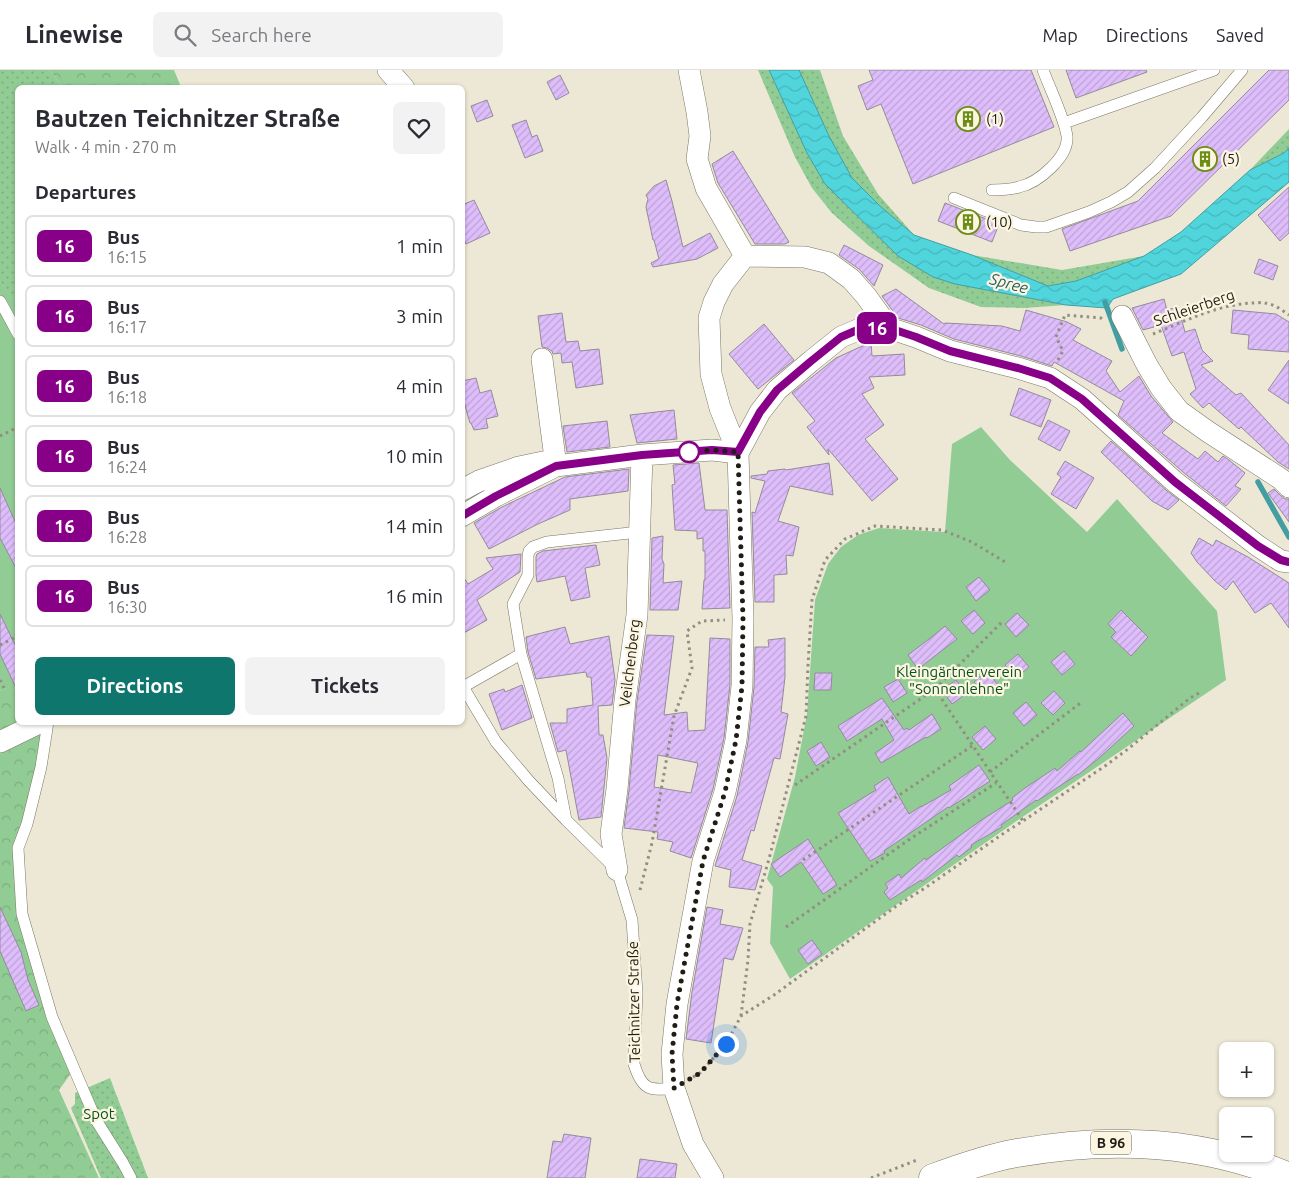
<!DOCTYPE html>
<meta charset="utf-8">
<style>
:root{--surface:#fff;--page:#f2f2f3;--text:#2b2b33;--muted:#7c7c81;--line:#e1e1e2;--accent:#0f766e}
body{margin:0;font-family:Ubuntu,sans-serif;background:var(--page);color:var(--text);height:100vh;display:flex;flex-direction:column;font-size:19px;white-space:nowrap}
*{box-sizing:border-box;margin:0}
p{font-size:16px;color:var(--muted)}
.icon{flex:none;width:28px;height:28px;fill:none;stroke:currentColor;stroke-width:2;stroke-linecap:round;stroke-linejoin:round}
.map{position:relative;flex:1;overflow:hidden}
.details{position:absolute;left:15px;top:15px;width:450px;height:640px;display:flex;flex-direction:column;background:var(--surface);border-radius:8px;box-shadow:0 1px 4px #0004}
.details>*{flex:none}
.badge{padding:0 10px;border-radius:8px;font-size:18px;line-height:32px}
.tools{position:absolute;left:1219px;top:972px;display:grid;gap:10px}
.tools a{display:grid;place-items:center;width:55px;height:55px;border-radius:8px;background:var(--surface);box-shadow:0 1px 4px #0004;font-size:25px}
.you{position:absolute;width:25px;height:25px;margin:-12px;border:4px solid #fff;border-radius:50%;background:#1a73e8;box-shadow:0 0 0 8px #1a73e833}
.map>.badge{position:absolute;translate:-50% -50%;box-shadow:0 0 0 2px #fff}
h2{padding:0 20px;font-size:19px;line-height:45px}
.round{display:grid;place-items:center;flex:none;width:52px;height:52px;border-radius:8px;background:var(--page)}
.headline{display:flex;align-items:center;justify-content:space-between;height:85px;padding:0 20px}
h1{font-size:24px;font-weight:700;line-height:38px}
.cta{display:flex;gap:10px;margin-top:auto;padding:10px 20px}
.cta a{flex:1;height:58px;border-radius:8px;background:var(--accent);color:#fff;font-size:20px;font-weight:700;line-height:58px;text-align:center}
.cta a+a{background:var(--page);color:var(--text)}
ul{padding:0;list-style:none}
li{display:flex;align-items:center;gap:15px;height:62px;margin:0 10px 8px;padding:0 10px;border:2px solid var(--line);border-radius:8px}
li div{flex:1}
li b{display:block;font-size:19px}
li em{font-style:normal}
li .badge{min-width:55px;font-weight:700;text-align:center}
header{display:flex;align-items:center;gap:30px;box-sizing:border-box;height:70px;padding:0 25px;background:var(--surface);border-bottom:1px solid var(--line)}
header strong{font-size:24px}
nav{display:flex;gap:28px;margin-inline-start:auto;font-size:18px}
.search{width:350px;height:45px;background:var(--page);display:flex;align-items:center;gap:12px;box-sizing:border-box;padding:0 18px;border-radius:8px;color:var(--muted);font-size:19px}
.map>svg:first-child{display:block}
</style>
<header>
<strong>Linewise</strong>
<div class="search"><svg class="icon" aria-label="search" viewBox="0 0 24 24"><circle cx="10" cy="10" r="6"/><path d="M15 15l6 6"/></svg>Search here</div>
<nav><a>Map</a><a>Directions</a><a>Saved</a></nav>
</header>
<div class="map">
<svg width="1289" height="1108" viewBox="0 0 1289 1108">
<defs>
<pattern id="grass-dots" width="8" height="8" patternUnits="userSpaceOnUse" patternTransform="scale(1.25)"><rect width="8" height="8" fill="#91cc94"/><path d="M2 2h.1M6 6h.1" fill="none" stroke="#7daf7f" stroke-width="1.8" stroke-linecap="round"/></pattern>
<pattern id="forest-crowns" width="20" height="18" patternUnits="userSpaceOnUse" patternTransform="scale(1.25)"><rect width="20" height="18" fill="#91cc94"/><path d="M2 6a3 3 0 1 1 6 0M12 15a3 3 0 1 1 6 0" fill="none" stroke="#7daf7f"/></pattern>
<pattern id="water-waves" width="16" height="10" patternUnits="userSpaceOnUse" patternTransform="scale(1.25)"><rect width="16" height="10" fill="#51d5dc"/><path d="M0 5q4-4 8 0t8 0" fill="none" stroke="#46b6bc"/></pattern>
<pattern id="building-hatch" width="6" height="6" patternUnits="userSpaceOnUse" patternTransform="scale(1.25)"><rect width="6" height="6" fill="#debdfb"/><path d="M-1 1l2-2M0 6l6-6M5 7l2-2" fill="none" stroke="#bea2d6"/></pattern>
</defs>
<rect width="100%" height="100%" fill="#ede8d5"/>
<path fill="url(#grass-dots)" d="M0,0H49L63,17L18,18L17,239L0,211Z
M758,0H769L807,83L825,114L898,186L933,207L955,214L1066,235L1024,238L981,237L929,218L869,176L832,143L812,118L795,87Z
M799,0H820L843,66L878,124L914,165L880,136L852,108L829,66Z
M1289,59V78L1284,83L1250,100Z
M972,185L1062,200L1144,186L1076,211L1048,216Z
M110,1008L148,1108H101L71,1038L75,1034V1023Z"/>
<path fill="url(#forest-crowns)" d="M49,0H174L181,17H63Z
M17,614L18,652L48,653L18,778L22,844L74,999L59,1020L99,1108H0V621Z"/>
<path fill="#91cc94" d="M0,211L18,239V614L0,621Z
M981,357L1010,390L1087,462L1117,429L1217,541L1226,610L1018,750L790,909L770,873L773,817L767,809L795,707L807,644L815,530L828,494L841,477L858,465L879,458L945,462L952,374Z"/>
<path fill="url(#water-waves)" stroke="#429ea1" d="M769,0H799L829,66L852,108L880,136L914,165L972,185L1048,216L1076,211L1144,186L1181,162L1250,100L1284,83L1289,78V112L1181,204L1113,229L1107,238L1066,235L955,214L933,207L898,186L825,114L807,83Z"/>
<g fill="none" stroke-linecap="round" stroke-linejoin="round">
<path stroke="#429ea1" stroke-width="5.5" d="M1105,232L1122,279
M1258,412L1289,467"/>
</g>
<path fill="url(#building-hatch)" stroke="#938b9b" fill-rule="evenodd" d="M869,0H1031L1054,57L913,114L881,34L867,40L858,16L873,10Z
M1066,0H1146L1147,2L1076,28Z
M1269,0H1289V30L1171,146L1070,181L1062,159L1138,131Z
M560,5L569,23L556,30L547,12Z
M487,30L493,46L477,52L471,36Z
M526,50L532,67L537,65L543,81L525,88L512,55Z
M733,81L789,172L785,174H755L718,113L712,94Z
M666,110L672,131L683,177L710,163L718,178L697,189L653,197L651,193L659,189L654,170H653L646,137L648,129L646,125L654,116Z
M1289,117V163L1280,171L1258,145Z
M474,130L490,163L466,174L462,165V135Z
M945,133L999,154L992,172L938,151Z
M844,175L883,195L874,216L859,199L839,185Z
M1259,189L1278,196L1273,210L1254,203Z
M896,219L944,254L945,253L1002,256L1020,261L1026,240L1067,252L1081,259L1073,270L1112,291L1106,301L1120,322L1139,306L1151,326L1173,352L1162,363L1198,389L1205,381L1218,392L1223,386L1229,390L1245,403L1235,416L1241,419L1226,436L1183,402L1118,345L1124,331L1054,292L1052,296L1021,286L954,269L921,255L898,248L882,226Z
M1164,229L1167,240L1178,237L1185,262L1195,259L1202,280L1213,291L1201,295L1236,325L1241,323L1289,375V399L1278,392L1241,357L1239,359L1209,333L1203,338L1190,324L1196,319L1184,282L1172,286L1161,255L1143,260L1132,238Z
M1233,240L1276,244L1289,252V282L1248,279L1249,265L1231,263Z
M562,243L566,272L578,271L580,281L599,279L603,314L576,318L572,292L562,293L561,283L553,284L552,281L547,278L542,277L538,246Z
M764,254L794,290L758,319L729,284Z
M871,272L872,286L904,284L905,305L869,307L874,318L862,324L884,355L865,369L898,409L872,431L828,379L829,385L807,357L815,351L792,323L836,288Z
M1289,290V334L1268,320Z
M476,308L480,323L491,320L498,346L486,349L488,358L474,360L471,353H470L467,343L462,323V311Z
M1019,318L1051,330L1041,357L1010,345Z
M674,340L677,369L637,373L630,345Z
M1048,350L1070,361L1060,381L1038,369Z
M607,351L610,377L567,382L563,356Z
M1111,371L1167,421L1179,430L1168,440L1152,431L1101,382Z
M1065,391L1094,408L1076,439L1051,424L1061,407L1057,404Z
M699,393L705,440H727L730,538L702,539L704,510L705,509V481H703V468L697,469V461L675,460L672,415L675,414L673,395Z
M829,393L833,425L790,416L778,451L799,457L793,486L786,485L787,504L774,505V532H755L752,442L755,443L765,411L751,408V406L767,404L768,401L785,399L786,400Z
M629,399L628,421L570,429V440L538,454L489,479L474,453L502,437L565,407Z
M0,418L18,458V502L0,468Z
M1274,419L1281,426L1285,429H1289V452L1268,423Z
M663,466L662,489L664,494L663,513L682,511L678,540H650L652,468Z
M1199,468L1213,476L1216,470L1248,487L1289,513V558L1271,533L1255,543L1233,511L1226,520L1215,511L1197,492L1191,483Z
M596,475L600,495L585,498L590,527L571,531L565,506L537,512L536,505V487L537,484L543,481Z
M521,484L520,502L477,530L487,550L462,564V505L468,514L493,499L486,488Z
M979,507L990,520L976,531L966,517Z
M974,540L985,553L973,564L961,551Z
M1121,540L1148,567L1131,586L1111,567L1116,562L1108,554Z
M1017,543L1029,555L1016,567L1005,554Z
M0,544L18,581V622L0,584Z
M945,556L957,569L918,599L908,585L933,566Z
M565,557L570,574L609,566L615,610L612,635L598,636L599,665H603L607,688L601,747L579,750L566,680L558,682L550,653H567V639L593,635L591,607H587L586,602L536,609L528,582L526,567Z
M647,565L674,566L664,645L687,642L688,661L705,660L710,568L730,569V615L724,668L713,719L691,788L670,781L673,772L657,769L658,762L624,758L629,720L637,631ZM658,685L698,693L691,723L654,717Z
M785,568V607L781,642L788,644L780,689L774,688L754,761L751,760L742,790L762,796L755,820L729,817L731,800L715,796L737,726L748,672L754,617L755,577H769L768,570Z
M1064,581L1075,594L1062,605L1051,592Z
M1018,584L1029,597L1016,608L1005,595Z
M987,601L998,615L984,625L974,612Z
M815,603H832L831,620H814Z
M898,609L907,623L893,632L884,617Z
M956,610L966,624L952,634L942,620Z
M522,615L532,648L502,660L489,624L504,619L505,622Z
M1054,621L1065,633L1053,645L1041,633Z
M882,628L904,660L907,658L909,660L932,644L941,659L927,668L926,667L881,693L875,683L894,670L882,649L847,671L838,656Z
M1026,632L1037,645L1024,656L1013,643Z
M1123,643L1134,656L1098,689L1078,705V704L1037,731L1036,730L1001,755L1002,757L971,775L972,777L959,787L957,785L922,812L921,810L890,830L884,822L888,818L885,814L899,804L901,808L925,788L926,790L980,751L1013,730L1012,728L1025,718L1055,698L1057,701L1080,681L1081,682Z
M985,656L996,669L983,680L972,667Z
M821,672L830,687L816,696L807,681Z
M979,695L990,711L949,738L948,737L884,781L885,783L870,791L838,743L876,720L874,716L888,707L909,744L921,736V737L951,720L949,716Z
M808,769L837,815L823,824L801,792L780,807L771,794Z
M0,837L21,882L28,910L39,935L26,941L0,881Z
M707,837L723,840L720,854L743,858L733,890L724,888L711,973L686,969L692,922Z
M812,870L822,884L808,894L798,880Z
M564,1064L591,1068L585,1108H547L553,1071L562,1072Z
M640,1089L677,1094L675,1108H637Z"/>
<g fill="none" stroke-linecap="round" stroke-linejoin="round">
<defs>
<path id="service" d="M1064,53L1214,0
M992,120C1001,120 1010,120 1019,117C1038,113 1069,87 1067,66C1064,47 1050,19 1043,0
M954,128L1021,155L1036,157H1046L1089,142L1111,132L1128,122L1155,98L1202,47L1242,0
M0,231L18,264
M462,615L496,672L529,711L566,750L617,800L632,850L637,923L634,994C642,1020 649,1021 674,1018
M463,617L521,584
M48,652L41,697L27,754L18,778L22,844L52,947L96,1050L123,1093L131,1108
M566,750L558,708L521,584L513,534L528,505V486L529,481L533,477L547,472L639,462"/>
<path id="minor" d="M388,0L404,18
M689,0L697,42L700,66L697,89L706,118L745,186
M745,186L805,187L829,193L851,209L866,226L889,258
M1122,246L1147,295L1161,318L1179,341L1207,361L1281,409L1289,417
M738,383L760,342L777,320L810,292L841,267L862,258H889L916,267L950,281L1018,298L1050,308L1082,329L1175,412L1258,476L1281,491L1289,492
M462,420L479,411L519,397L543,392L556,396L542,289
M462,446L496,426L556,396L642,385L712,380L738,383
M0,672L41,652
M617,800L611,764L617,719L625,630L637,545L642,385
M713,1108L693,1074L674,1018L672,984L677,934L703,791L725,722L736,670L742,616L743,549L738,383L720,338L711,304L709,248L714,232L723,214L745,186"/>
<path id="primary" d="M933,1108C960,1098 988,1088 1017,1083C1108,1067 1203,1070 1289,1107"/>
</defs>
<use href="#service" stroke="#7b7665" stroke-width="12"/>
<use href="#minor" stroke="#7b7665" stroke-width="22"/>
<use href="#primary" stroke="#7b7665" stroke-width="29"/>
<path stroke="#928e80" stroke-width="3" stroke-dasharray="2.5 4" stroke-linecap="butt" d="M1153,264C1185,251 1219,234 1253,233C1257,233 1262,232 1265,233C1274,234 1282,240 1289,245
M1058,290L1063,281L1056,267L1065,245L1101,248L1103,250
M0,366L18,357
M0,575L18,566
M0,610L4,618
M935,619L1002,552
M990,702L1083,631
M795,715L935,619L1023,751
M803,790L972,676
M640,820L652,773L674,646L692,598L687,561L702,551L725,550
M786,857L910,769L996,713
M741,946L748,890L750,854L769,789L806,646L808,595L812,530L825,490L845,469L875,456L942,460L972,472L1005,492
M693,1007L700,1003L726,974L741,946L774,925L895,837L925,818L1007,761L1023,751L1105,696L1128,679L1190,628L1199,623
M871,1108L917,1090"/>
<use href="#service" stroke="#fff" stroke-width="11"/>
<use href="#minor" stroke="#fff" stroke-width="21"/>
<use href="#primary" stroke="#fff" stroke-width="28"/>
</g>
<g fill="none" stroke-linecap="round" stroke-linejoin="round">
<defs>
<path id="line" d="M462,446L496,426L556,396L642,385L712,380L738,382L760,342L777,320L810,292L841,267L862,258H889L916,267L950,281L1018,298L1050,308L1082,329L1175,412L1258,476L1281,490L1289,492"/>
</defs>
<use href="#line" stroke="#fff" stroke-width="11"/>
<use href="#line" stroke="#808" stroke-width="8"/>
<path stroke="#1f1d16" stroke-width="5" stroke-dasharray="0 9" d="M689,382L712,380L738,382L743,549L742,616L736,670L725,722L703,791L677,934L672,984L674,1018L700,1003L726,974"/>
</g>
<defs>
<symbol id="building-ring" viewBox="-11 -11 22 22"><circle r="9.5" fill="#fbf5e2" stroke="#6b8d15" stroke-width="1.5"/><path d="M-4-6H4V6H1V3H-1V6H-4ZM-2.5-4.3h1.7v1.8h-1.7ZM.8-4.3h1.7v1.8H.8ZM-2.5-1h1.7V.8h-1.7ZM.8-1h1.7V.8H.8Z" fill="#6b8d15"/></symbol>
</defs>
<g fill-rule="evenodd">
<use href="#building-ring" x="954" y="35" width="28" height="28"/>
<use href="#building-ring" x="1191" y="75" width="28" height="28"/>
<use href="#building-ring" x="954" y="138" width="28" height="28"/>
</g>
<circle fill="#fff" stroke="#808" stroke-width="2.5" cx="689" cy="382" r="10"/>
<g text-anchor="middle" stroke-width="4.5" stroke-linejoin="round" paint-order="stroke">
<rect fill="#fbf5e2" stroke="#615e53" stroke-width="1" x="1091" y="1061.5" width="40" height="23" rx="4"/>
<g font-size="14" font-weight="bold" fill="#1f1d16">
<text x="1111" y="1078">B 96</text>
</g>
<g font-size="15" fill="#1f1d16" stroke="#fbf5e2" text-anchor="start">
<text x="986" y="54">(1)</text>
<text x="1222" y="94">(5)</text>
<text x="986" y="157">(10)</text>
</g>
<g font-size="15" fill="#1f1d16" stroke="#fbf5e2">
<text transform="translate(1194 238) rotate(-19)" y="5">Schleierberg</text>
<text transform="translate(630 593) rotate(-83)" y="5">Veilchenberg</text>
<text transform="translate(634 932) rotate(-91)" y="5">Teichnitzer Straße</text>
</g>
<g font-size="15" fill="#065418" stroke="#fbf5e2">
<text x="959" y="607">Kleingärtnerverein<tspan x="959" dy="17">"Sonnenlehne"</tspan></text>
<text x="99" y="1049">Spot</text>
</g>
<g font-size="16" font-style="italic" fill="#275e61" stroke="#fbf5e2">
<text transform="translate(1009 213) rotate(15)" y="6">Spree</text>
</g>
</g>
</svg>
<div class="tools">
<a>+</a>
<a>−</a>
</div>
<div class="you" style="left:726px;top:974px"></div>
<b class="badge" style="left:877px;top:258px;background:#808;color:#fff">16</b>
<section class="details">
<div class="headline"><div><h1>Bautzen Teichnitzer Straße</h1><p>Walk · 4 min · 270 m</p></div><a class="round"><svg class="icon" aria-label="heart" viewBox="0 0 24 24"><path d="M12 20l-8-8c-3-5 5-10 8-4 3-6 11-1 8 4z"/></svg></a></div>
<h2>Departures</h2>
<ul>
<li><span class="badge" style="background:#808;color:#fff">16</span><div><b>Bus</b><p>16:15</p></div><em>1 min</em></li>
<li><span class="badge" style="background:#808;color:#fff">16</span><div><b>Bus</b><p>16:17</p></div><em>3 min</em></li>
<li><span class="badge" style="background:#808;color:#fff">16</span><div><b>Bus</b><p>16:18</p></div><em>4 min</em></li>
<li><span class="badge" style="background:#808;color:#fff">16</span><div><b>Bus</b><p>16:24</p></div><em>10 min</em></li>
<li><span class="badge" style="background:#808;color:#fff">16</span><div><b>Bus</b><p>16:28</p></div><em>14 min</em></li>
<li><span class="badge" style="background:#808;color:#fff">16</span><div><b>Bus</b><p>16:30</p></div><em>16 min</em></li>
</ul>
<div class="cta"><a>Directions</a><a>Tickets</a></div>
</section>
</div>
